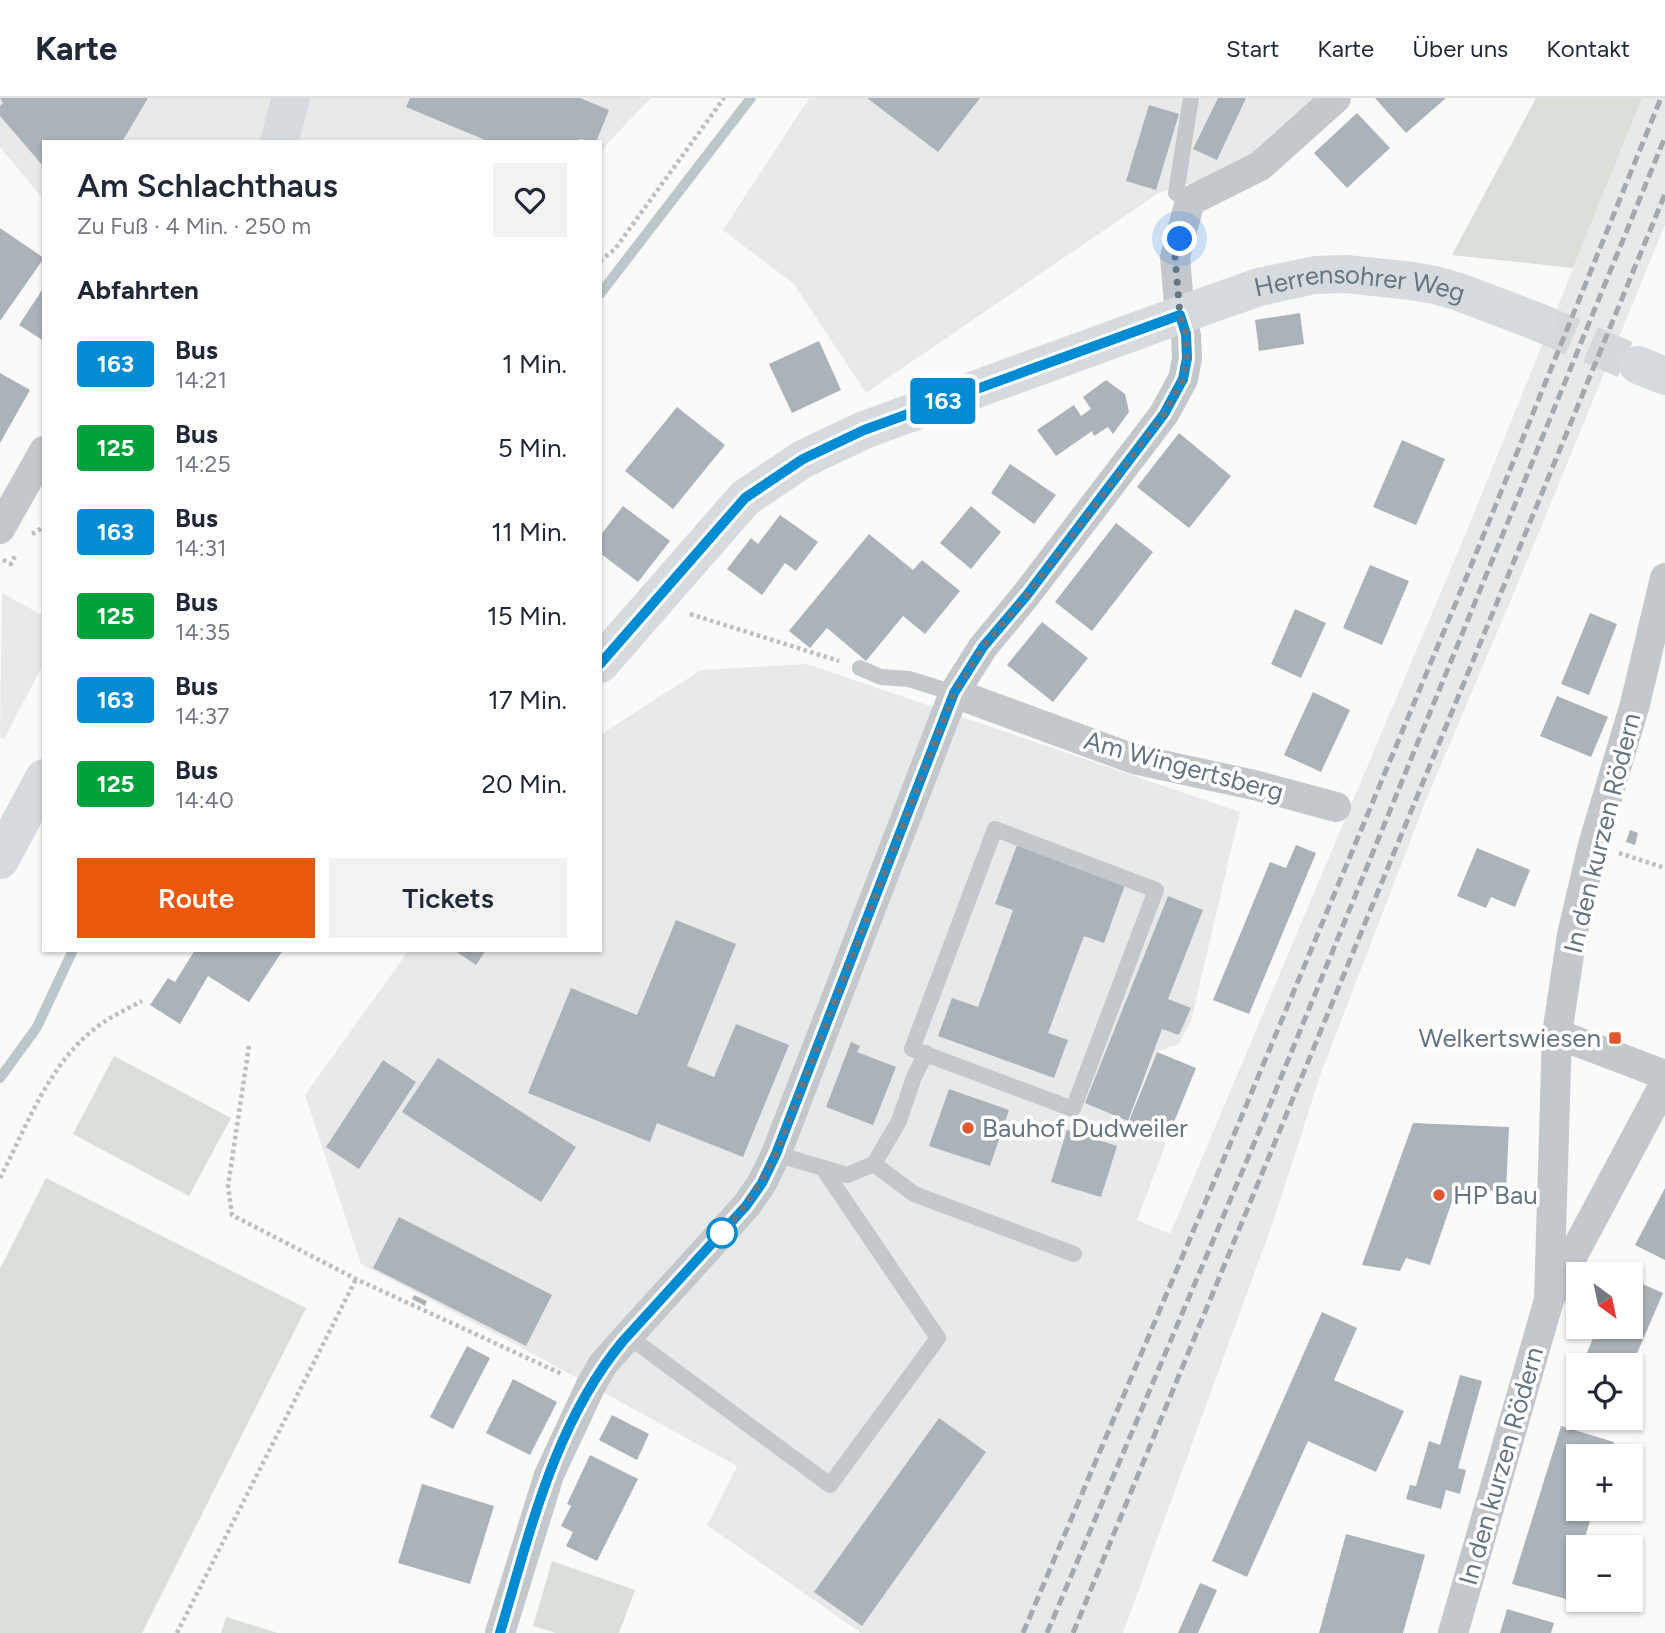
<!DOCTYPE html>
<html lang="de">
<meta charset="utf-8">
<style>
:root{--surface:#fff;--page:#f2f2f3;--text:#1f2937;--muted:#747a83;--line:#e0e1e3;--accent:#ea580c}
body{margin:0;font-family:Figtree,sans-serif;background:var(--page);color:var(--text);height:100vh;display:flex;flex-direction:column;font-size:26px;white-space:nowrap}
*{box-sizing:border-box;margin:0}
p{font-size:23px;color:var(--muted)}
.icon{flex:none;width:38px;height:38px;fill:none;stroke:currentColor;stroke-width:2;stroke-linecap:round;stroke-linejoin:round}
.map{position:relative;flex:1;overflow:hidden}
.details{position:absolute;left:42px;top:42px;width:560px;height:812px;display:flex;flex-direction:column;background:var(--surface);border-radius:0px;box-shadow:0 2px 5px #0004}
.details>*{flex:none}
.badge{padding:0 14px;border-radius:5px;font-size:24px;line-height:46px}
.needle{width:46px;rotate:147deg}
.controls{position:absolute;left:1566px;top:1164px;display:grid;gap:14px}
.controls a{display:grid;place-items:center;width:77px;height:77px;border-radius:0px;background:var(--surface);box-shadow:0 2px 5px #0004;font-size:35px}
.you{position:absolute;width:35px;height:35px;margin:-18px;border:5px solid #fff;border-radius:50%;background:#1a73e8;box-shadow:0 0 0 10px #1a73e833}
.map>.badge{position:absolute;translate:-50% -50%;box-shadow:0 0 0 4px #fff}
h2{padding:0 35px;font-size:26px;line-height:63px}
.round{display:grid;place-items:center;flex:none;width:74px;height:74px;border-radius:0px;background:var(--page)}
.overview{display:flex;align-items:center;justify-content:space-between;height:119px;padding:0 35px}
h1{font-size:33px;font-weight:600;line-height:52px}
.primary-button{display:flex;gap:14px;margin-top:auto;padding:14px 35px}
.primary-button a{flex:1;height:80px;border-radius:0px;background:var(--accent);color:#fff;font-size:28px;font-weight:600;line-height:80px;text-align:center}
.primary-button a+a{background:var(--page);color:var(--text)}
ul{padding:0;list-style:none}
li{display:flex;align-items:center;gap:21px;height:84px;padding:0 35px}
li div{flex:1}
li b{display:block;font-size:26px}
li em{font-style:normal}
li .badge{min-width:77px;font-weight:700;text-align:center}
header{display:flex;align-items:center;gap:42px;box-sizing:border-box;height:98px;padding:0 35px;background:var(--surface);border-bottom:2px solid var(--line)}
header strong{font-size:33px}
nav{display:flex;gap:38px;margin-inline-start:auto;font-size:24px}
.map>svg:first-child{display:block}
</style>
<header>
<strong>Karte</strong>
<nav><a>Start</a><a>Karte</a><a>Über uns</a><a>Kontakt</a></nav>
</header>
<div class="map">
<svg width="1665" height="1535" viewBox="0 0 1665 1535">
<rect width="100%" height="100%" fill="#fafaf8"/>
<path fill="#e8e9e9" d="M0,0H651L600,53V44H44V102L0,49Z
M809,0H1316L1254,64L1157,96L866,295L794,186L723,132Z
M1642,0H1665V127L1518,485L1426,702L1321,975L1274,1121L1123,1535H861L707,1427L737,1368L528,1253L361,1166L305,997L409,852H600V637L701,572L807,566L1240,714L1191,923L1179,946L1156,954L1128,1023L1166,1045L1137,1122L1170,1136L1468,430Z
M2,495L44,518V565L4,641L0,639Z"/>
<path fill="#dadfd7" d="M1536,0H1642L1573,170L1452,157Z
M114,958L231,1020L189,1098L73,1036Z
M46,1080L306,1210L142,1535H0V1171Z
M552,1463L635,1492L619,1535H556L533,1528Z
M226,1519L278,1535H221Z"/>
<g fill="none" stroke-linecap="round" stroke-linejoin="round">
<path stroke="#bbc7cb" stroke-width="10" d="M600,196L751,0
M0,980L37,929L73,852"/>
</g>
<path fill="#aab3b9" d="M0,0H148L122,44H44V69L0,18V8L3,5Z
M410,0H580L609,12L596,44L580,41L579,44H490L406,9Z
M867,0H980L938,54Z
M1218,0H1246L1217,62L1193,51Z
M1375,0H1446L1406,35Z
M1149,7L1179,16L1156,92L1126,83Z
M1357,15L1390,50L1347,90L1314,55Z
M0,130L44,160L0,223Z
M44,189V243L19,227Z
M1300,215L1304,246L1259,253L1255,222Z
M819,243L841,292L792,315L769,266Z
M0,275L30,292L0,345Z
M1106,282L1125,296L1129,314L1113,336L1108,329L1094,338L1092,333L1056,358L1037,332L1074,307L1081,318L1091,311L1083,299Z
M677,309L725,347L673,411L625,373Z
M1179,335L1231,378L1189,430L1137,389Z
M1402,342L1445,361L1416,427L1373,409Z
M1010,366L1056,397L1034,426L991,395Z
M623,408L670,443L638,484L600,455V438Z
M971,408L1001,434L971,471L940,445Z
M780,417L818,444L796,473L785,465L762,497L727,471L751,440L758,446Z
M1116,425L1153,454L1092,533L1055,504Z
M869,436L913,472L922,462L960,493L925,536L903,518L866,563L827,530L810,550L789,533Z
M1370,467L1409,483L1382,547L1343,530Z
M1295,511L1326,525L1301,580L1271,566Z
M1590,515L1617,526L1589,597L1561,586Z
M1042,524L1088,560L1053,604L1007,567Z
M1313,594L1350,612L1321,674L1284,657Z
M1557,598L1608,619L1591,659L1540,638Z
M1630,732L1638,735L1635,747L1626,744Z
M1017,747L1125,787L1104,845L1084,838L1048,935L1068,942L1054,980L938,938L952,900L978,909L1013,812L995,806Z
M1296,747L1316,755L1249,916L1213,902L1270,764L1286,770Z
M1477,750L1530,772L1515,809L1491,799L1486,810L1457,798Z
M1168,798L1203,812L1168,901L1191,910L1179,937L1162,931L1128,1023L1085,1005Z
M676,822L736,846L687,968L714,979L736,926L789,947L743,1059L657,1025L650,1044L528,995L571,890L637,917Z
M195,852H283L249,904L208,878L180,926L150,907L168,880L175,884Z
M454,852H486L476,867Z
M851,944L860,948L857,954L896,969L873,1027L826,1009Z
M1157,954L1196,970L1168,1039L1129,1023Z
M438,960L576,1049L541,1104L402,1014Z
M383,962L416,984L359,1071L326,1049Z
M949,991L1009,1012L990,1068L929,1048Z
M1413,1025L1509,1029L1506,1093L1456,1092L1430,1167L1406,1160L1400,1173L1362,1167Z
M1067,1032L1117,1048L1101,1099L1051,1084Z
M1665,1090V1162L1635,1147Z
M399,1119L552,1197L526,1248L373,1170Z
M1631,1181L1663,1195L1632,1267H1582L1598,1228H1631Z
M414,1197L427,1203L425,1208L412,1201Z
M1322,1214L1357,1230L1334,1282L1404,1313L1376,1374L1308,1343L1247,1479L1212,1463Z
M467,1248L490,1260L453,1331L430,1319Z
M1460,1277L1482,1283L1458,1370L1466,1372L1460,1396L1446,1392L1441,1411L1406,1401L1410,1387L1416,1388L1429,1343L1440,1347Z
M513,1281L557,1304L530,1357L486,1335Z
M612,1317L649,1336L637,1362L599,1342Z
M939,1320L986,1354L862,1528L814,1494Z
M1561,1328L1614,1344L1610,1358H1578V1410H1594L1582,1449H1578V1460L1566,1501L1512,1486Z
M590,1357L638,1381L597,1463L566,1448L573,1434L561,1428L571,1408L567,1406Z
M422,1386L494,1408L470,1486L398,1465Z
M1346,1436L1425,1457L1403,1535H1319Z
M1200,1485L1217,1492L1198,1535H1178Z
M1507,1511L1554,1525L1551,1535H1500Z"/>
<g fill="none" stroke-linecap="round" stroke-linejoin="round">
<path stroke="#d5d9db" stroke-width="38" stroke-dasharray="38 19" stroke-linecap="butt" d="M1538,224L1638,267"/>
<path stroke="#bbbfc2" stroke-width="4.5" stroke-dasharray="3.5 3.5" stroke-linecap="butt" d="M600,163L615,151L724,0
M32,436L44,429
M3,462L11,466L16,456
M690,516L839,563
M1619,755L1665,770
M249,948L228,1088L232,1117L356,1181L562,1276
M0,1080C28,1026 51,959 104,924C116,916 129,910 142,903
M177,1535L356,1181"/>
<path stroke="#c3c8cc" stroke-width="16" d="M1190,103L1176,95L1191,0
M860,570L881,579L909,581L954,595
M995,731L1156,792L1073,1011L912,951Z
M776,1056L847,1077L874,1066L914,1096L1074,1156
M874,1066L899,1023L914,979L926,955
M628,1238L830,1387L938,1240L822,1069"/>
<path stroke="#c3c8cc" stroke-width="30" d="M0,431L44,353
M954,595L1134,661L1254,687L1336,709
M1557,936L1665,977
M1549,1202L1557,936L1572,837L1593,747L1635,606L1665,480
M500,1535L549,1377L590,1289L603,1266L628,1238L746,1108L762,1085L776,1056L954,595L983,549L1026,497L1164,316L1183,281L1187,260L1186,237L1180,217L1175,159L1190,103L1260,68L1336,0
M1453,1535L1549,1202L1665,985"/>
<g stroke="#d6dbdf" stroke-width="38">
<path d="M279,44L291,0"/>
<path d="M1638,267L1665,278"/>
<path id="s1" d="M600,566L745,400L803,361L864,332L1180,217L1259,189L1315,177L1346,176L1412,183L1435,187L1459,194L1538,224"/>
<path d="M0,762L44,680"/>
</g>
<path stroke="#a2aab0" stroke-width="5" stroke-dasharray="10 5" stroke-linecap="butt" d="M1023,1535L1233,1039L1462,490L1661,0
M1047,1535L1253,1048L1665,39
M1073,1535L1665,96"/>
</g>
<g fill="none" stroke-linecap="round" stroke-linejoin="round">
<defs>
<path id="line" d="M500,1535C530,1434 554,1326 623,1243L746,1108L762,1085L776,1056L954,595L983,549L1027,497L1164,316L1183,281L1187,260L1186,236L1180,217L864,332L803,361L745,400L600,566"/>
</defs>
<use href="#line" stroke="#fff" stroke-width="16"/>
<use href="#line" stroke="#008bd2" stroke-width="10"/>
<path stroke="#657683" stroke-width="7" stroke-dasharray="0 12.6" d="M722,1135L716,1142C742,1113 759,1090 776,1056L954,595L983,549L1027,497L1164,316L1175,296L1183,281L1187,260L1186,236L1180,217L1175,159L1180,141"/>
</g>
<g fill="#e4572e" stroke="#fff" stroke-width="2.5">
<rect x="1608" y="933" width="14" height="14" rx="3.5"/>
<circle cx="968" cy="1030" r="7"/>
<circle cx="1439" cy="1097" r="7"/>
</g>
<circle fill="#fff" stroke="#008bd2" stroke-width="3.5" cx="722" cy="1135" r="14"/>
<g text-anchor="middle" stroke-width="7" stroke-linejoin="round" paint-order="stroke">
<g font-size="26" fill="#657683" stroke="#fff">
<text dy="9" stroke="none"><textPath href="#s1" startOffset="880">Herrensohrer Weg</textPath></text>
<text transform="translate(1184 668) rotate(15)" y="9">Am Wingertsberg</text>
<text transform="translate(1602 735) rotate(-76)" y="9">In den kurzen Rödern</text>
<text transform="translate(1501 1368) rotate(-74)" y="9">In den kurzen Rödern</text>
</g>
<g font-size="26" fill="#657683" stroke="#fff" text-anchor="start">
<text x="1601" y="949" text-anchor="end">Welkertswiesen</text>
<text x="982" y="1039">Bauhof Dudweiler</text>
<text x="1453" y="1106">HP Bau</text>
</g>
</g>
</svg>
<div class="controls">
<a><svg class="needle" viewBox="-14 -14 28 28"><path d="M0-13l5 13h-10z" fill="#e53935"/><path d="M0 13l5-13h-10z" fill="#747a83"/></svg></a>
<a><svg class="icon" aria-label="locate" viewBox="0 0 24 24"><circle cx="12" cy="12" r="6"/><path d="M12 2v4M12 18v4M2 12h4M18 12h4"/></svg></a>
<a>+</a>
<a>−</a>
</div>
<div class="you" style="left:1180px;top:141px"></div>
<b class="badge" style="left:943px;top:303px;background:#008bd2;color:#fff">163</b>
<section class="details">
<div class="overview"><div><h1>Am Schlachthaus</h1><p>Zu Fuß · 4 Min. · 250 m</p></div><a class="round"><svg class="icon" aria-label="heart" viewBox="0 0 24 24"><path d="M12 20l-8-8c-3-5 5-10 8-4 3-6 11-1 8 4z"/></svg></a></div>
<h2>Abfahrten</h2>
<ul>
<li><span class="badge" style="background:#008bd2;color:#fff">163</span><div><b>Bus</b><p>14:21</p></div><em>1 Min.</em></li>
<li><span class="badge" style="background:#00a13a;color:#fff">125</span><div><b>Bus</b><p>14:25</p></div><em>5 Min.</em></li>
<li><span class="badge" style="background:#008bd2;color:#fff">163</span><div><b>Bus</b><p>14:31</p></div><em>11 Min.</em></li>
<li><span class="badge" style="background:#00a13a;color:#fff">125</span><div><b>Bus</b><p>14:35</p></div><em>15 Min.</em></li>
<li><span class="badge" style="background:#008bd2;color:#fff">163</span><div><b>Bus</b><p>14:37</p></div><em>17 Min.</em></li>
<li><span class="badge" style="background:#00a13a;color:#fff">125</span><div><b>Bus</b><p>14:40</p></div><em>20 Min.</em></li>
</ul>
<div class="primary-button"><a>Route</a><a>Tickets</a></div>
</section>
</div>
